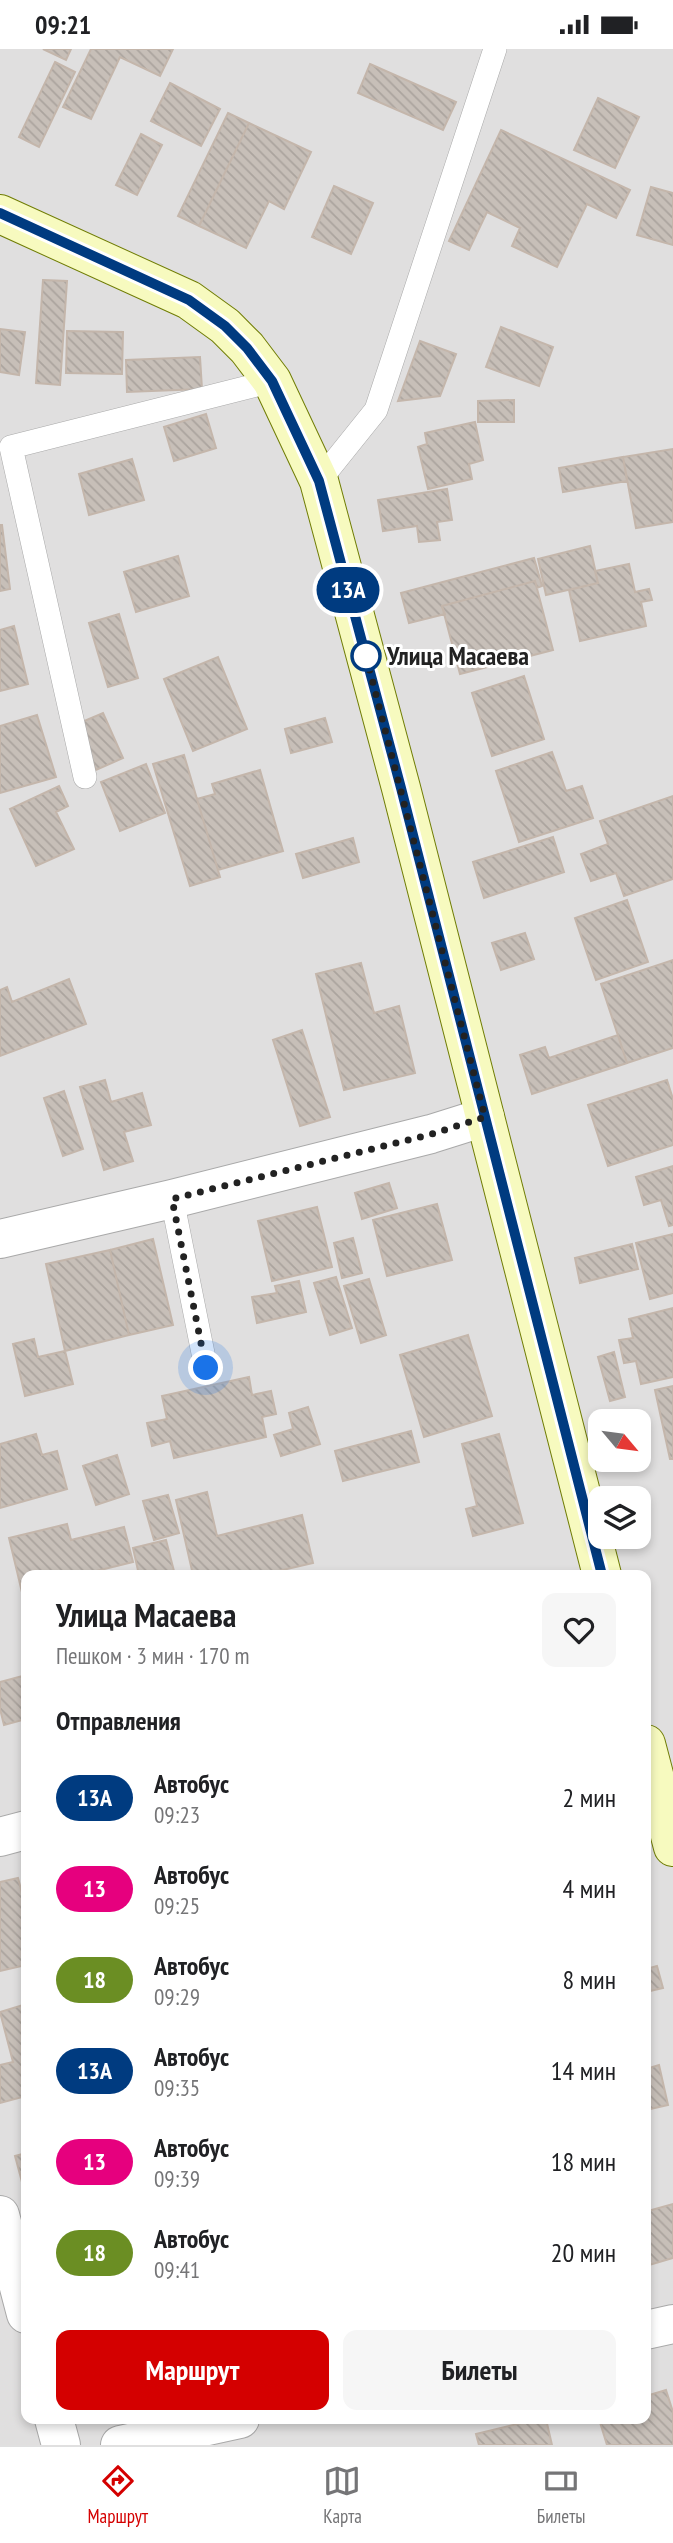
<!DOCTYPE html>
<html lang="ru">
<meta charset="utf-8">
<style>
:root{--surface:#fff;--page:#f6f6f6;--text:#202124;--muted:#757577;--line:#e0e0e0;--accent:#d40000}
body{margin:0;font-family:"PT Sans Narrow",sans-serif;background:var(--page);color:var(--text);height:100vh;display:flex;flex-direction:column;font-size:26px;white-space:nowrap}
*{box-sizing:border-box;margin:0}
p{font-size:23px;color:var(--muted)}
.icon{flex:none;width:38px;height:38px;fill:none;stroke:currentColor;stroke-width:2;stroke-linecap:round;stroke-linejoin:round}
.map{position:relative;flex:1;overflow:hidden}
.details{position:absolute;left:21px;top:1521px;width:630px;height:854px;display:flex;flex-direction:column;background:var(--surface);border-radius:14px;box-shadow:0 4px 10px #0003}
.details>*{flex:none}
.badge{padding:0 14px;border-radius:23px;font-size:24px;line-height:46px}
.needle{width:46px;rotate:119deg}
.tools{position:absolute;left:588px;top:1360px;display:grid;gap:14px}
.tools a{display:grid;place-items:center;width:63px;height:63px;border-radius:14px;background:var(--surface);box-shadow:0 4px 10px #0003;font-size:35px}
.you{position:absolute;width:35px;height:35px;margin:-18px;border:5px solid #fff;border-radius:50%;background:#1a73e8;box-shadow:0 0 0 10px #1a73e833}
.map>.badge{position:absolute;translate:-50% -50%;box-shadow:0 0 0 4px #fff}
h2{padding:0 35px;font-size:26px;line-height:63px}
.round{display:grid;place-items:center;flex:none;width:74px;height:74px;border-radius:14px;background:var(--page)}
.headline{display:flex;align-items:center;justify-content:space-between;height:119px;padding:0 35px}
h1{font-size:33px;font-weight:700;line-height:52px}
.action{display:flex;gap:14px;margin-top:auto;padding:14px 35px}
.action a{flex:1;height:80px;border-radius:14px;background:var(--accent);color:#fff;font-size:28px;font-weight:700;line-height:80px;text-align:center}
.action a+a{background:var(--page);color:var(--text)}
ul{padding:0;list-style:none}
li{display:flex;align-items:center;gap:21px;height:91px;padding:0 35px}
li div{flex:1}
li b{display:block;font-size:26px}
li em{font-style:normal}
li .badge{min-width:77px;font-weight:700;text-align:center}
.status{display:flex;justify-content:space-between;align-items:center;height:49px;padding:0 35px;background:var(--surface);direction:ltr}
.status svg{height:19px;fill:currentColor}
.menu{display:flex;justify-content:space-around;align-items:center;height:98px;border-top:2px solid var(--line);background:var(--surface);font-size:19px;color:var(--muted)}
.menu a{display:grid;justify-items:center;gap:4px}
.menu .current{color:var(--accent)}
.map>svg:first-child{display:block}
</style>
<div class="status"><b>09:21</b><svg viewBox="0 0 49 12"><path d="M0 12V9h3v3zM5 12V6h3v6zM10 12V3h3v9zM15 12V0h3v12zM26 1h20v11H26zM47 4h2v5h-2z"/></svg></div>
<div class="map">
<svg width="673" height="2396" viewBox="0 0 673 2396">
<defs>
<pattern id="building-back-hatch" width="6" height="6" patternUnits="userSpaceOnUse" patternTransform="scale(1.75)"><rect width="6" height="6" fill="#c7bfb8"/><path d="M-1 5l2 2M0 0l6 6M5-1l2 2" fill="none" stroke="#aba49e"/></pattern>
</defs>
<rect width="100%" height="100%" fill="#f2efe9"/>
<path fill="#e0dfdf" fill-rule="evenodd" d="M0,0H673V2396H0ZM600,1372H639V1410H600ZM600,1449H639V1488H600ZM26,1526H646V2370H26Z"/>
<path fill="url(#building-back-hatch)" stroke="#c4b6ab" stroke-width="2" d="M43,0H71L66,11Z
M91,0H173L160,27L120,8L91,70L63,58Z
M55,13L75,23L39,98L19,88Z
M370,15L456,53L443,81L358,44Z
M170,34L220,60L201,97L151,72Z
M598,49L639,68L615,119L574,101Z
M228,64L249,74L199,177L178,167Z
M249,74L311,103L284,160L269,152L246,199L199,177Z
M501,81L630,141L616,169L587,155L557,218L512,197L520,179L487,163L469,201L449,192Z
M141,85L162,96L137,146L116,136Z
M334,137L373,154L351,205L312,188Z
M651,138L673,144V196L637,186Z
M43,231L67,232L60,336L36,334Z
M501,278L553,298L539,337L486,318Z
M0,280L25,283L19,326L0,323Z
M67,282L123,283L122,325L66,324Z
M420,292L456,305L440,347L398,352Z
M200,308L202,340L127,343L126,311Z
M514,351V373H478V352Z
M206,365L216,399L174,412L164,378Z
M475,373L483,411L469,415L472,430L428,440L418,398L427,395L425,384Z
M673,400V473L636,479L623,408Z
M623,408L627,432L563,443L559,419Z
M132,410L144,451L89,466L79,425Z
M447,440L452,471L437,473L440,491L419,493L417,477L383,482L378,451Z
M0,476H2L10,540L0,542Z
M590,497L598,534L546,546L538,510Z
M178,507L189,547L136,563L124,523Z
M534,509L542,537L537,539L535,532L442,557L445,565L409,574L401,544Z
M629,515L635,543L649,540L652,551L641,553L646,577L580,592L569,541L598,534L595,522Z
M535,532L553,601L460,625L442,557Z
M119,565L138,629L108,638L89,574Z
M14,577L28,635L0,642V581Z
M218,608L247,680L193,702L164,630Z
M524,627L544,690L492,707L472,644Z
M103,664L123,709L96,721L77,675Z
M37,666L56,728L0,744V677Z
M325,669L332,693L291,704L285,680Z
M552,703L566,742L582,737L593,769L519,793L496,722Z
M184,706L220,828L190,837L153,715Z
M146,715L165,764L120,782L101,733Z
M260,721L283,802L218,821L197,750L215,745L212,735Z
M59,737L68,757L56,763L74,800L36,817L10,760Z
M673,747V830L624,847L616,824L591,832L581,805L608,795L600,772Z
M553,788L564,823L484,849L473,813Z
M353,789L359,813L303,829L296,805Z
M627,851L648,913L596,931L575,869Z
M525,884L534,910L501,921L492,894Z
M673,911V999L627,1014L601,935Z
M361,914L374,964L399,957L415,1024L344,1041L316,925Z
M69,930L86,975L0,1007V941L7,938L12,953Z
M302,981L330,1068L300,1077L273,991Z
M618,986L627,1014L532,1045L520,1006L545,998L549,1009Z
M105,1031L111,1053L142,1044L151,1076L124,1083L133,1112L104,1121L80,1038Z
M667,1031L673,1050V1096L608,1117L588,1056Z
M64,1042L83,1100L63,1107L44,1049Z
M673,1117V1176L669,1177L661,1151L644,1156L636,1128Z
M389,1134L397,1159L362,1170L355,1144Z
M437,1155L452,1211L387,1227L373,1171Z
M317,1158L332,1218L272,1232L258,1172Z
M673,1185V1244L650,1250L636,1194Z
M353,1189L362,1224L342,1229L334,1194Z
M153,1190L173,1276L129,1286L110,1201Z
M632,1195L638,1220L580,1234L575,1209Z
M110,1201L129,1286L65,1302L46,1215Z
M336,1228L352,1279L330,1286L314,1234Z
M369,1230L386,1286L361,1294L344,1237Z
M299,1232L306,1263L257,1274L252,1248L277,1244L275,1237Z
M673,1259V1328L641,1335L636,1312L624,1314L619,1291L633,1289L629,1270Z
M468,1286L492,1367L424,1388L400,1306Z
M34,1290L38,1308L65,1302L73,1335L25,1347L13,1295Z
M614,1303L625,1348L610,1352L598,1308Z
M249,1328L252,1346L271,1342L276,1365L262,1368L266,1388L174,1409L170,1392L152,1397L147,1374L167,1370L162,1347Z
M673,1337V1410H670L655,1341Z
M308,1358L320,1395L281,1407L274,1386L293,1380L289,1364Z
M411,1382L419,1413L343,1432L335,1402Z
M36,1385L42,1406L57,1402L67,1440L0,1459V1395Z
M499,1385L523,1474L473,1487L466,1460L477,1457L462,1395Z
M117,1406L129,1445L96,1456L83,1417Z
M207,1443L217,1487L302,1466L313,1514L261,1526H193L176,1451Z
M168,1446L179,1484L154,1491L143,1452Z
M67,1475L71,1491L124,1478L133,1513L80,1526H26V1560L9,1489Z
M166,1491L175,1526H139L133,1499Z
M26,1626V1670L4,1676L0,1660V1633Z
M18,1829L26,1859V1916L0,1922V1833Z
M657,1917L663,1939L646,1943V1920Z
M26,1955V2047L0,2054V2016L13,2013L0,1963Z
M659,2016L668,2056L646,2061V2020Z
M26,2104V2132L22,2133L15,2107Z
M646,2154L648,2162L673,2155V2209L646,2217Z
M666,2341L673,2363V2396H607L599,2370H646V2347Z
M538,2370H546L552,2396H479L476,2385Z"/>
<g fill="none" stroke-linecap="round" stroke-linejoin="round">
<defs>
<path id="service" d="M319,432L376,361L495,0
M85,728L11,398L272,332
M172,1150L206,1319"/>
<path id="minor" d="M0,1190L172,1150L431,1085L485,1068
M0,1788L26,1781
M0,2166L26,2265
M646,2281L673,2275
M54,2370L61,2396
M120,2396L240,2370"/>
<path id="secondary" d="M0,165L189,251L225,277L247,299L272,332L319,432L401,739L602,1526
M646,1695L673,1798"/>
</defs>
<use href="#service" stroke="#a9a9a9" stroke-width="24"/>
<use href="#minor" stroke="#a9a9a9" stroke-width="40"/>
<use href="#secondary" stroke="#707d05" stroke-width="40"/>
<use href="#service" stroke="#fff" stroke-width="23"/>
<use href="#minor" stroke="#fff" stroke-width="38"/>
<use href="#secondary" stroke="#f7fabf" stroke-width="38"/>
</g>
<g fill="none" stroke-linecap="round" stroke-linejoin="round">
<defs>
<path id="line" d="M0,164L189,251L225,277L247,299L272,332L319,432L401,739L602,1526"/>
</defs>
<use href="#line" stroke="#fff" stroke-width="16"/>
<use href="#line" stroke="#003b80" stroke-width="10"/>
<path stroke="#222" stroke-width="7" stroke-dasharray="0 12.6" d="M206,1319L172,1150L432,1085L485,1068L366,607"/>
</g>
<circle fill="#fff" stroke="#003b80" stroke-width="3.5" cx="366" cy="607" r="14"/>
<g text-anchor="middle" stroke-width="6" stroke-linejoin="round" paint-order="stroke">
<g font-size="26" font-weight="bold" fill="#222" stroke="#fff" text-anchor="start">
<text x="387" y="616">Улица Масаева</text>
</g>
</g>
</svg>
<div class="tools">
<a><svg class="needle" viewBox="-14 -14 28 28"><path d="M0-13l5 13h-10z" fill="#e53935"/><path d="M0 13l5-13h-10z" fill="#757577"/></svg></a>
<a><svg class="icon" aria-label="layers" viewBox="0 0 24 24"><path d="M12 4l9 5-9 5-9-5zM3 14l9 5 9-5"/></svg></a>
</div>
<div class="you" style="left:206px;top:1319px"></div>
<b class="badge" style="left:348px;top:541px;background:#003b80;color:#fff">13А</b>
<section class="details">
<div class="headline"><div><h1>Улица Масаева</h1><p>Пешком · 3 мин · 170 m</p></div><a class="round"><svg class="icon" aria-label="heart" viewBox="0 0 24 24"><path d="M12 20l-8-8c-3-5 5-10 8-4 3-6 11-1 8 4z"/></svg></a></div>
<h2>Отправления</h2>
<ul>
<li><span class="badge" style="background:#003b80;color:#fff">13А</span><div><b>Автобус</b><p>09:23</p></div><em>2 мин</em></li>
<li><span class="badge" style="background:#e6007e;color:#fff">13</span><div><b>Автобус</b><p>09:25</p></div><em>4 мин</em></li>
<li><span class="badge" style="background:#6b8e23;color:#fff">18</span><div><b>Автобус</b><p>09:29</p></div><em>8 мин</em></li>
<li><span class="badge" style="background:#003b80;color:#fff">13А</span><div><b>Автобус</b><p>09:35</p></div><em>14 мин</em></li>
<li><span class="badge" style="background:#e6007e;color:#fff">13</span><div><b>Автобус</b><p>09:39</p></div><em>18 мин</em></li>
<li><span class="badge" style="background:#6b8e23;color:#fff">18</span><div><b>Автобус</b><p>09:41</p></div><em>20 мин</em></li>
</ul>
<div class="action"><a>Маршрут</a><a>Билеты</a></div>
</section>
</div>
<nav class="menu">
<a class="current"><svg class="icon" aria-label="directions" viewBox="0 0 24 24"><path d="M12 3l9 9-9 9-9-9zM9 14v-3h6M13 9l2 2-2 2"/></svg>Маршрут</a>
<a><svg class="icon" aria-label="map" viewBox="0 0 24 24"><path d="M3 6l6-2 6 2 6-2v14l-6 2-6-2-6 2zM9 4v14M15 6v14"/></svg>Карта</a>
<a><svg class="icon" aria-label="tickets" viewBox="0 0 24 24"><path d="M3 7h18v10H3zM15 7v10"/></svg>Билеты</a>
</nav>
